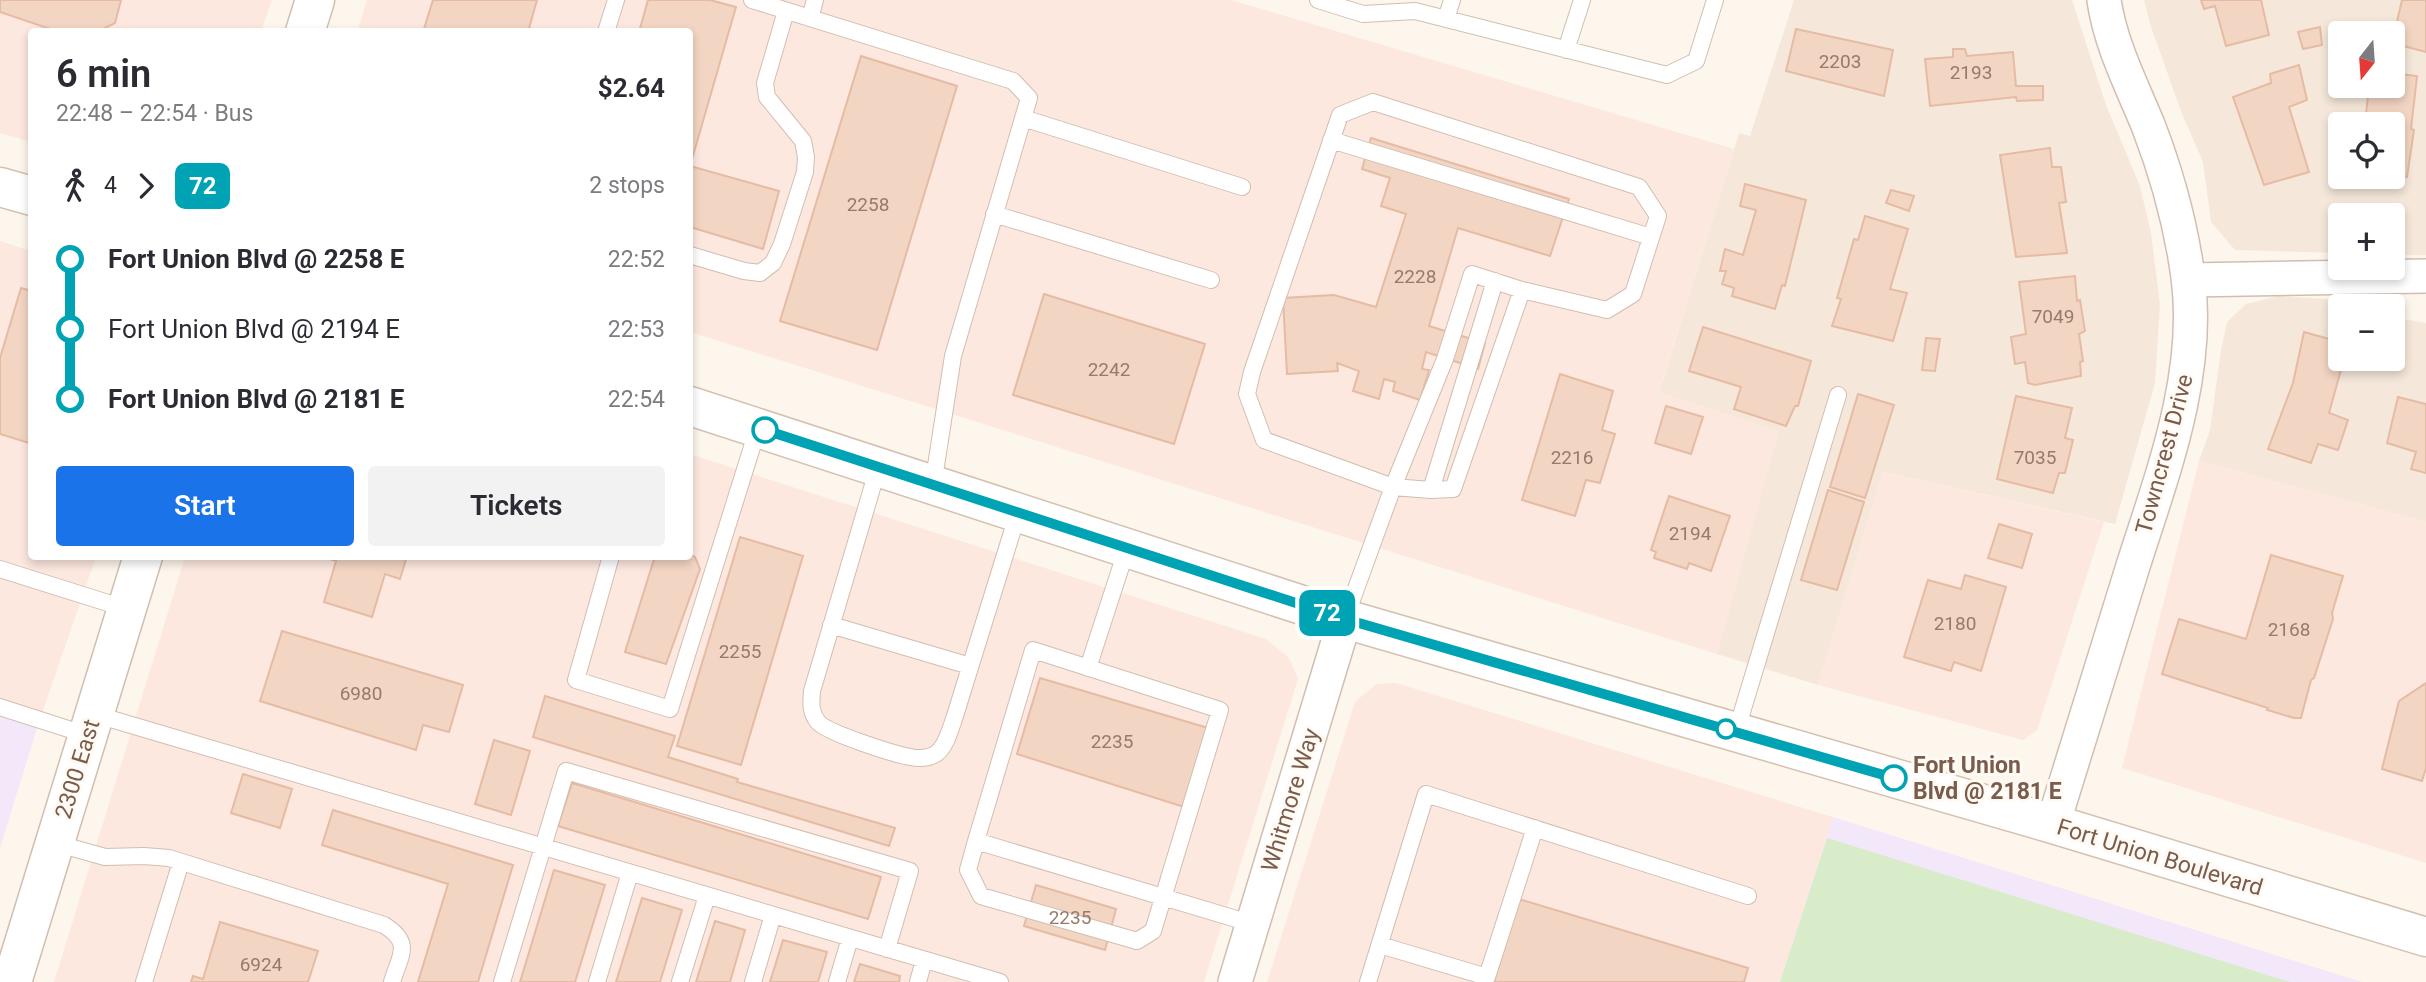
<!DOCTYPE html>
<meta charset="utf-8">
<style>
:root{--surface:#fff;--page:#f2f2f3;--text:#2b2b33;--muted:#7c7c81;--accent:#1a73e8}
body{margin:0;font-family:Roboto,sans-serif;background:var(--page);color:var(--text);height:100vh;display:flex;flex-direction:column;font-size:26px;white-space:nowrap}
*{box-sizing:border-box;margin:0}
p{font-size:23px;color:var(--muted)}
.icon{flex:none;width:38px;height:38px;fill:none;stroke:currentColor;stroke-width:2;stroke-linecap:round;stroke-linejoin:round}
.map{position:relative;flex:1;overflow:hidden}
.details{position:absolute;left:28px;top:28px;width:665px;height:532px;display:flex;flex-direction:column;background:var(--surface);border-radius:7px;box-shadow:0 4px 10px #0003}
.details>*{flex:none}
.badge{padding:0 14px;border-radius:10px;font-size:24px;line-height:46px}
.needle{width:46px;rotate:197deg}
.tools{position:absolute;left:2328px;top:21px;display:grid;gap:14px}
.tools a{display:grid;place-items:center;width:77px;height:77px;border-radius:7px;background:var(--surface);box-shadow:0 4px 10px #0003;font-size:35px}
.map>.badge{position:absolute;translate:-50% -50%;box-shadow:0 0 0 4px #fff}
.legs{display:flex;align-items:center;gap:10px;height:77px;padding:0 28px;font-size:23px}
.legs p{margin-inline-start:auto}
.overview{display:flex;align-items:center;justify-content:space-between;height:119px;padding:0 28px}
h1{font-size:38px;font-weight:600;line-height:52px}
.cta{display:flex;gap:14px;margin-top:auto;padding:14px 28px}
.cta a{flex:1;height:80px;border-radius:7px;background:var(--accent);color:#fff;font-size:28px;font-weight:600;line-height:80px;text-align:center}
.cta a+a{background:var(--page);color:var(--text)}
ul{padding:0 28px;list-style:none}
li{display:flex;align-items:center;gap:24px;height:70px;font-size:26px}
li i{display:grid;place-items:center;width:10px;height:100%;margin:0 9px;background:currentColor}
li i::after{content:'';width:18px;height:18px;margin:-9px;border:5px solid;border-radius:50%;background:var(--surface)}
li p{margin-inline-start:auto}
li:first-child i{background:linear-gradient(#0000 50%,currentColor 0)}
li:last-child i{background:linear-gradient(currentColor 50%,#0000 0)}
.map>svg:first-child{display:block}
</style>
<div class="map">
<svg width="2426" height="982" viewBox="0 0 2426 982">
<rect width="100%" height="100%" fill="#fdf6ec"/>
<path fill="#f5e8da" fill-rule="evenodd" d="M1794,0H2072L2106,105L2140,186L2151,233L2160,304L2155,383L2115,524L1883,472L1818,685L1717,654L1778,431L1659,393L1739,133L1750,136Z
M2144,0H2426V255H2392V215H2340V253L2235,250L2211,222L2203,162L2181,111L2151,27ZM2340,33H2392V86H2340ZM2340,124H2392V177H2340Z
M2279,296L2341,300L2359,306H2340V359H2392V317L2426,323V522L2199,461L2210,430L2221,350L2227,322L2246,304Z"/>
<path fill="#fde8e0" d="M0,0H272L261,31L32,32L31,142L0,133Z
M367,0H1231L1734,149L1659,392L1779,431L1717,654L690,332V32H357Z
M0,241L31,251L32,556L96,557L39,722L0,711Z
M690,454L1266,639L1289,658L1298,679L1204,982H54L185,557L690,556Z
M2199,461L2426,522V863L2122,768Z
M1883,472L2104,522L2037,730L2023,740L1818,685Z
M1396,683L1833,817L1780,982H1267L1355,702L1376,684Z"/>
<path fill="#f3e8fa" d="M0,711L39,722L0,848Z
M1833,817L2362,982H1780Z"/>
<path fill="#d8ecc9" d="M1827,838L1837,841L2290,982H1780Z"/>
<path fill="#f3d5c3" stroke="#e6bba3" stroke-width="2" d="M0,0H121L115,23L97,32H59L0,12Z
M433,0H537L528,32H423Z
M648,0H710L736,7L690,166L779,191L763,249L690,227V32H639Z
M2201,0H2261L2269,35L2226,46L2215,6L2204,9Z
M2402,0H2426V52L2392,43Z
M2320,27L2322,45L2303,49L2298,32Z
M1796,29L1893,50L1884,96L1786,71Z
M2336,42L2340,43V66L2333,65Z
M1953,49H1965L1967,56L2013,52L2016,86H2043V100L2017,101L2016,97L1930,106L1925,59L1953,57Z
M861,56L957,86L877,350L780,321Z
M2299,65L2307,100L2289,107L2309,172L2264,185L2233,97L2271,83L2270,74Z
M2392,73L2417,76L2411,129L2414,130L2407,177L2392,175V124H2365L2369,86H2392Z
M1371,138L1569,199L1550,256L1458,228L1429,326L1485,343L1478,369L1426,352L1422,369L1429,370L1420,400L1393,391L1395,382L1384,379L1379,399L1353,391L1359,371L1337,363L1338,371L1287,374L1283,298L1334,295L1376,307L1406,214L1381,206L1390,178L1362,169Z
M2050,148L2052,167H2061L2066,202L2059,203L2067,253L2016,257L2000,155Z
M1745,184L1806,200L1785,286L1782,285L1775,309L1732,296L1734,288L1722,284L1726,271H1720L1725,249L1743,255L1756,210L1740,206Z
M1891,190L1914,196L1909,211L1886,203Z
M1865,216L1908,229L1890,289L1907,293L1893,341L1832,326L1841,299L1837,298L1854,239L1858,240Z
M2075,276L2077,301L2080,300L2085,331L2079,334L2083,361L2080,362L2081,376L2035,385L2028,383L2025,362L2015,364L2011,337L2026,334L2019,282Z
M21,288L32,291V444L0,434V358Z
M1044,294L1205,344L1174,444L1013,395Z
M1703,327L1811,361L1798,406H1795L1786,426L1734,409L1741,387L1689,371Z
M2304,332L2340,342V359H2344L2329,413L2348,420L2338,450L2318,444L2311,463L2268,449L2293,383Z
M1926,338L1940,339L1935,371L1922,370Z
M1560,374L1613,391L1602,430L1615,434L1600,483L1586,480L1575,516L1522,500Z
M1858,394L1894,405L1865,498L1830,487Z
M2016,396L2072,408L2065,438L2073,440L2065,473H2059L2053,493L1997,479Z
M2398,397L2426,404V473L2411,469L2416,452L2387,443Z
M1666,406L1703,417L1691,454L1655,443Z
M1828,490L1864,502L1837,590L1801,580Z
M1669,496L1730,516L1711,571L1689,563L1687,569L1654,558L1656,552L1651,550Z
M1999,524L2032,534L2022,568L1988,558Z
M740,537L803,556L741,765L677,746Z
M690,554L695,557L700,569L666,664L625,652L655,556H690Z
M2271,555L2343,576L2332,613L2333,619L2314,678L2311,680L2301,718H2294L2267,710L2268,708L2162,674L2179,619L2246,639Z
M321,556H407L400,579L385,574L372,617L324,602L336,561Z
M1965,575L2006,587L1981,671L1954,662L1951,671L1904,657L1928,580L1961,589Z
M282,631L463,685L449,732L423,725L416,750L260,701Z
M1040,678L1208,728L1184,807L1017,754Z
M2426,683V768L2422,781L2382,769L2399,701Z
M545,696L675,736L668,757L738,779L737,782L895,828L889,846L533,737Z
M494,740L530,751L511,815L475,804Z
M243,774L292,789L280,828L231,813Z
M572,783L881,877L868,919L558,826Z
M333,810L513,865L478,982H418L448,884L322,845Z
M554,870L605,885L575,982H520Z
M1036,885L1116,909L1105,950L1024,926Z
M642,898L682,910L660,982H616Z
M1519,899L1748,968L1744,982H1494Z
M715,921L745,930L730,982H696Z
M220,922L318,951L308,982H191L193,976L203,979Z
M783,940L827,952L818,982H770Z
M860,964L900,976L899,982H854Z"/>
<g fill="none" stroke-linecap="round" stroke-linejoin="round">
<defs>
<path id="service" d="M752,0L1013,81L1029,98L953,356L933,485
M1318,0L1363,14L1415,11L1667,75L1696,61L1715,0
M810,18L815,0
M1446,19L1452,0
M606,32L616,0
M1566,50L1582,0
M1023,118L1242,187
M1331,140L1651,237
M994,214L1211,280
M690,255L744,271L760,273L773,263L782,244L805,172L806,157L803,141L767,97L765,83L786,11
M878,468L812,691C811,703 810,712 818,722C827,733 894,754 910,757C920,759 929,759 937,753C946,746 950,730 954,719L1018,513
M1431,490L1495,281
M611,556L576,680L670,709L758,428
M0,569L127,609
M1345,619L1393,487L1431,490L1453,489L1522,290L1607,310L1633,294L1658,216L1639,187L1373,102L1340,115L1252,372L1247,394L1264,440L1393,487L1445,359L1472,274L1522,290
M831,625L970,666
M1088,668L1127,548
M0,707L87,735
M94,714L1000,982
M1736,732L1838,395
M976,841L968,870L981,896L1137,941L1153,931L1220,710L1033,650L976,841L1253,924
M55,843L105,857L144,856L169,858L384,925C413,943 400,955 392,982
M1380,945L1487,977L1535,828
M144,982L181,862
M502,982L566,771L910,871L887,949
M597,982L630,873
M680,982L707,896
M753,982L773,915
M837,982L850,938
M918,982L924,960
M1368,982L1426,794L1748,896"/>
<path id="minor" d="M2189,280L2426,276
M2053,824C2080,738 2107,652 2133,566C2162,475 2201,375 2188,277C2181,225 2167,174 2148,125C2131,84 2110,43 2104,0
M1235,982L1345,619"/>
<path id="tertiary" d="M305,32L315,0
M12,982L143,556"/>
<path id="secondary" d="M0,187L32,196
M690,406L1345,619L2053,824L2426,937"/>
</defs>
<use href="#service" stroke="#d1beb0" stroke-width="18"/>
<use href="#minor" stroke="#d1beb0" stroke-width="36"/>
<use href="#tertiary" stroke="#d1beb0" stroke-width="41"/>
<use href="#secondary" stroke="#d6c0b0" stroke-width="41"/>
<use href="#service" stroke="#fff" stroke-width="16"/>
<use href="#minor" stroke="#fff" stroke-width="33"/>
<use href="#tertiary" stroke="#fff" stroke-width="38"/>
<use href="#secondary" stroke="#fff" stroke-width="38"/>
</g>
<g fill="none" stroke-linecap="round" stroke-linejoin="round">
<defs>
<path id="line-1" d="M765,430L1345,619L1894,778"/>
</defs>
<use href="#line-1" stroke="#fff" stroke-width="16"/>
<use href="#line-1" stroke="#00a3b4" stroke-width="10"/>
</g>
<g fill="#fff" stroke="#00a3b4" stroke-width="3.5">
<circle cx="765" cy="430" r="12"/>
<circle cx="1726" cy="729" r="9"/>
<circle cx="1894" cy="778" r="12"/>
</g>
<g text-anchor="middle" stroke-width="6" stroke-linejoin="round" paint-order="stroke">
<g font-size="19" fill="#987a6a">
<text x="1840" y="68">2203</text>
<text x="1971" y="79">2193</text>
<text x="868" y="211">2258</text>
<text x="1415" y="283">2228</text>
<text x="2053" y="323">7049</text>
<text x="1109" y="376">2242</text>
<text x="1572" y="464">2216</text>
<text x="2035" y="464">7035</text>
<text x="1690" y="540">2194</text>
<text x="1955" y="630">2180</text>
<text x="2289" y="636">2168</text>
<text x="740" y="658">2255</text>
<text x="361" y="700">6980</text>
<text x="1112" y="748">2235</text>
<text x="1070" y="924">2235</text>
<text x="261" y="971">6924</text>
</g>
<g font-size="23" fill="#7a5c4d" stroke="#fffaf3">
<text transform="translate(2164 454) rotate(-75)" y="8">Towncrest Drive</text>
<text transform="translate(77 769) rotate(-73)" y="8">2300 East</text>
<text transform="translate(1290 800) rotate(-73)" y="8">Whitmore Way</text>
<text transform="translate(2160 857) rotate(17)" y="8">Fort Union Boulevard</text>
</g>
<g font-size="23" font-weight="bold" fill="#7a5c4d" stroke="#fffaf3" text-anchor="start">
<text x="1913" y="773">Fort Union<tspan x="1913" dy="26">Blvd @ 2181 E</tspan></text>
</g>
</g>
</svg>
<div class="tools">
<a><svg class="needle" viewBox="-14 -14 28 28"><path d="M0-13l5 13h-10z" fill="#e53935"/><path d="M0 13l5-13h-10z" fill="#7c7c81"/></svg></a>
<a><svg class="icon" aria-label="locate" viewBox="0 0 24 24"><circle cx="12" cy="12" r="6"/><path d="M12 2v4M12 18v4M2 12h4M18 12h4"/></svg></a>
<a>+</a>
<a>−</a>
</div>
<b class="badge" style="left:1327px;top:613px;background:#00a3b4;color:#fff">72</b>
<section class="details">
<div class="overview"><div><h1>6 min</h1><p>22:48 – 22:54 · Bus</p></div><b>$2.64</b></div>
<div class="legs"><svg class="icon" aria-label="walk" viewBox="0 0 24 24"><circle cx="13" cy="4" r="2"/><path d="M13 8l-2 6 4 7M11 14l-3 7M7 12l3-4h3l4 4"/></svg>4<svg class="icon" aria-label="forward" viewBox="0 0 24 24"><path d="M9 5l7 7-7 7"/></svg><b class="badge" style="background:#00a3b4;color:#fff">72</b><p>2 stops</p></div>
<ul>
<li><i style="color:#00a3b4"></i><b>Fort Union Blvd @ 2258 E</b><p>22:52</p></li>
<li><i style="color:#00a3b4"></i><span>Fort Union Blvd @ 2194 E</span><p>22:53</p></li>
<li><i style="color:#00a3b4"></i><b>Fort Union Blvd @ 2181 E</b><p>22:54</p></li>
</ul>
<div class="cta"><a>Start</a><a>Tickets</a></div>
</section>
</div>
